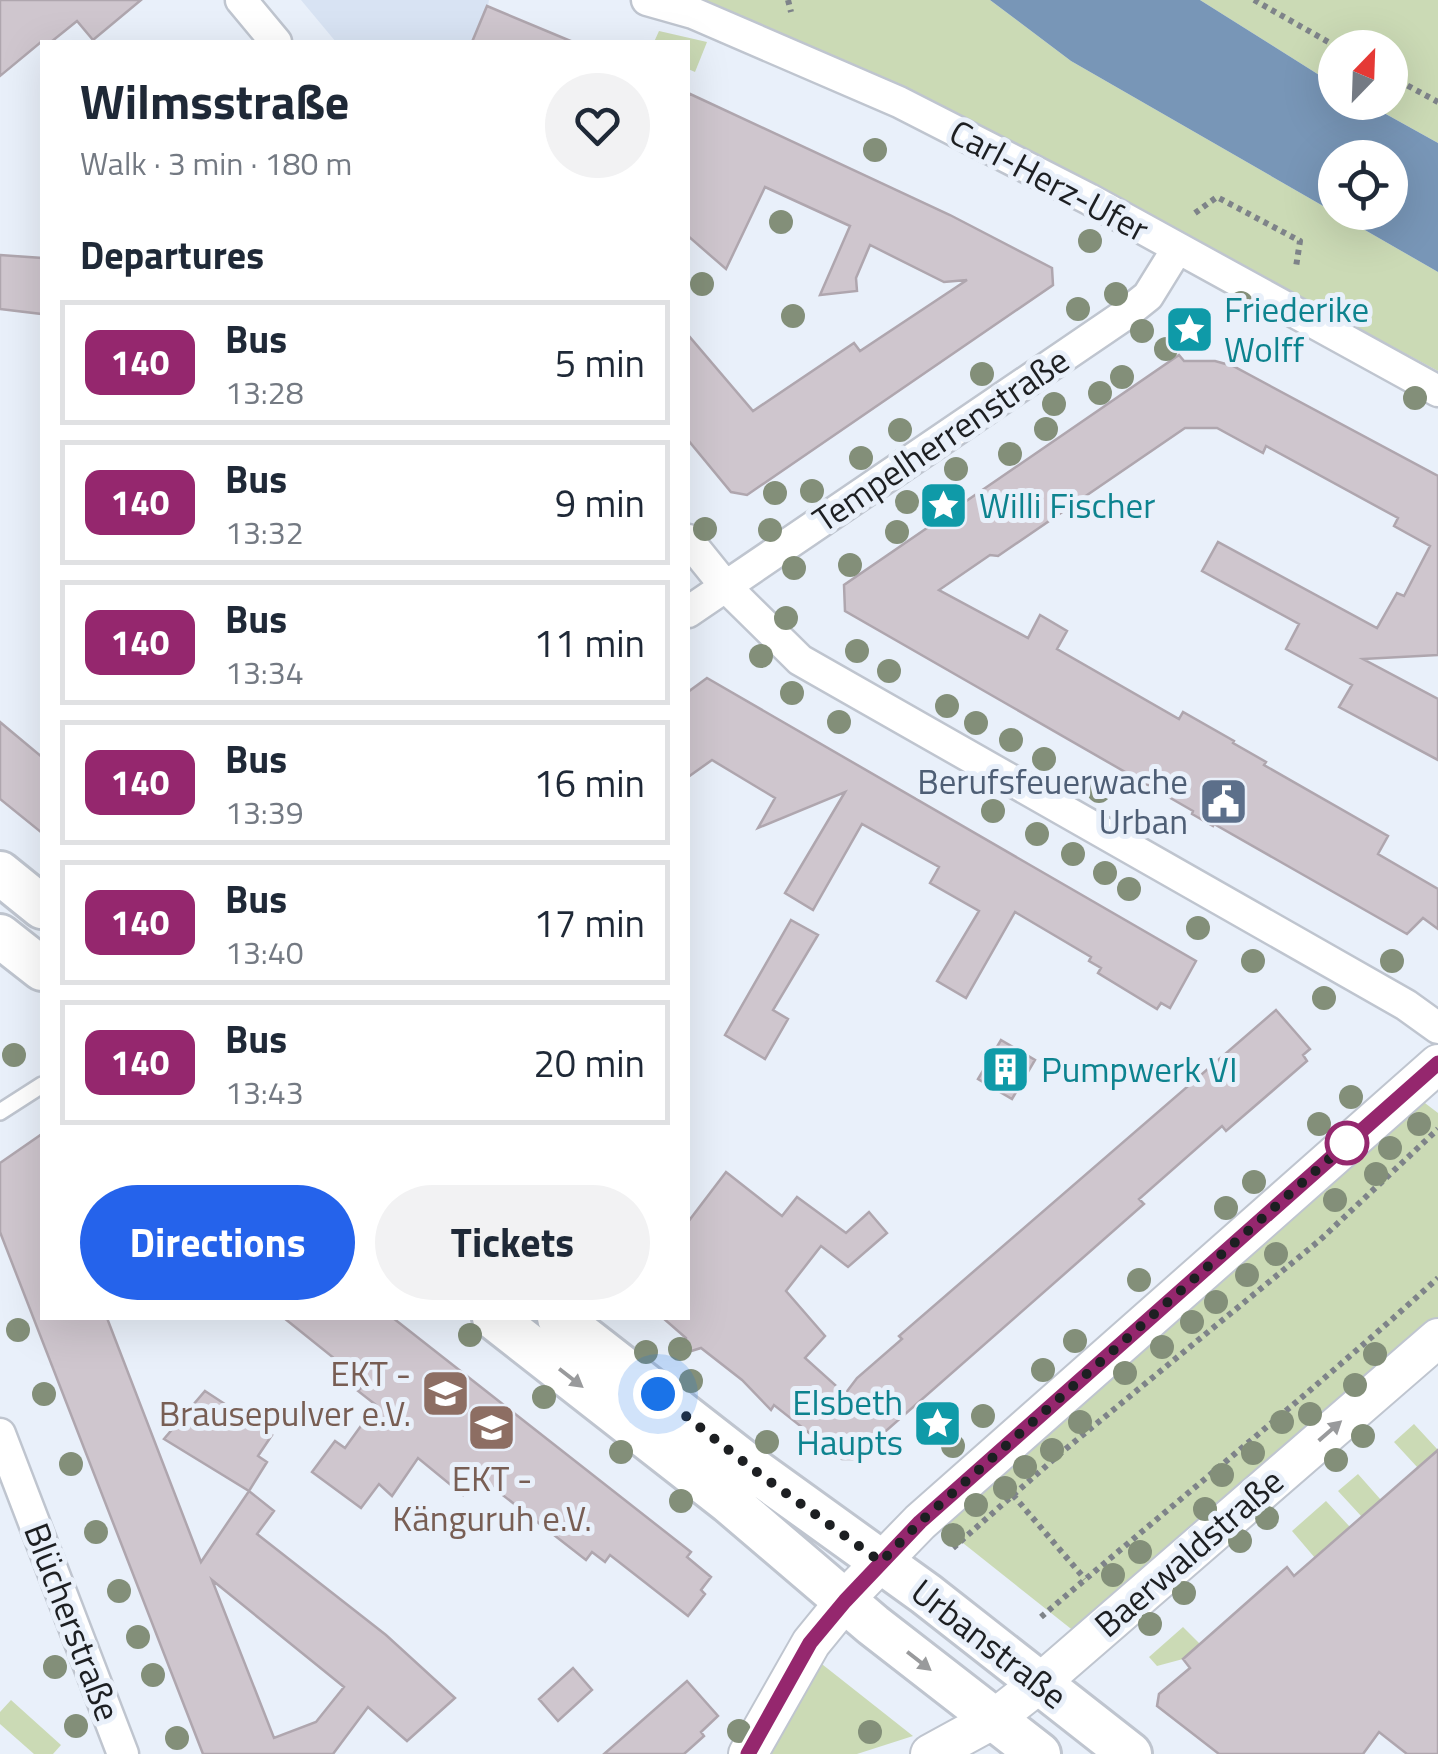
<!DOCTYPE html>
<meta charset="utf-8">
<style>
:root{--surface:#fff;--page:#f2f2f3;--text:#1f2937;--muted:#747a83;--line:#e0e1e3;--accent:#2563eb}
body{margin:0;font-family:"Titillium Web",sans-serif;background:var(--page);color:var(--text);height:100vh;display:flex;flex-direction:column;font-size:38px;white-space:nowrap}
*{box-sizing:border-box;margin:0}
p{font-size:32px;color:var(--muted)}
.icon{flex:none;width:55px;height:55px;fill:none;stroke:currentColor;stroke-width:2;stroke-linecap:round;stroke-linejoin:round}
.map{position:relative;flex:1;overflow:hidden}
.sheet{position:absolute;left:40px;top:40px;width:650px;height:1280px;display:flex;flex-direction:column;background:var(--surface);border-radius:0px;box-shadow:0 10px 40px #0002}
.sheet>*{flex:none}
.badge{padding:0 20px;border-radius:15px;font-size:35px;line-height:65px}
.needle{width:65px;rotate:23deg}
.tools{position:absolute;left:1318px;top:30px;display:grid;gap:20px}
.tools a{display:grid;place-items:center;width:90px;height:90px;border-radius:50%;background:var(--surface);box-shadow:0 10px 40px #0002;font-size:50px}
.you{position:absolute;width:50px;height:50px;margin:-25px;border:8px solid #fff;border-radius:50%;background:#1a73e8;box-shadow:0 0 0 15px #1a73e833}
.map>.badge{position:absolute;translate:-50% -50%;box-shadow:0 0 0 5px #fff}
h2{padding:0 40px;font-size:38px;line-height:90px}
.round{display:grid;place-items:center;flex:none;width:105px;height:105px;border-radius:52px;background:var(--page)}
.headline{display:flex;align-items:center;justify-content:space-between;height:170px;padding:0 40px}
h1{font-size:48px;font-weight:700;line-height:75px}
.action{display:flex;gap:20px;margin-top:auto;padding:20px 40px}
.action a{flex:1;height:115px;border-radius:60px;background:var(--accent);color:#fff;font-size:40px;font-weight:700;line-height:115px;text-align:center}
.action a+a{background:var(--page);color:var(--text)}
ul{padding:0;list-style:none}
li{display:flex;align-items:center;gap:30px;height:125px;margin:0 20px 15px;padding:0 20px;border:5px solid var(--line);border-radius:0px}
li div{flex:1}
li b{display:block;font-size:38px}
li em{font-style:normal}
li .badge{min-width:110px;font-weight:700;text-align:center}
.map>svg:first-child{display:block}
</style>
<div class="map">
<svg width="1438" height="1754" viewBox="0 0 1438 1754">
<rect width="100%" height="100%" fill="#e9f0fa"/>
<path fill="#d8e3f3" d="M301,0H489L488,6L571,42H336Z"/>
<path fill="#cbdab5" d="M704,0H990L1071,61L1438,272V371L980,125Z
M1200,0H1438V143L1366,103L1390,102V48H1335V85Z
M659,31L707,42L695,72L688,69V42H654Z
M1417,1097L1438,1113V1324L1080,1636L934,1520Z
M1414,1424L1438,1450L1418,1468L1394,1442Z
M1358,1474L1381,1500L1362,1517L1338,1491Z
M1326,1501L1350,1527L1315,1558L1292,1531Z
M1183,1627L1200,1644L1183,1659L1157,1666L1149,1657Z
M818,1661L913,1736L857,1754H769Z
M11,1700L61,1745L53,1754H34L0,1724V1712Z"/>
<path fill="#7896b7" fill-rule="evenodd" d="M990,0H1200L1335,85V102L1366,103L1438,143V272L1071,61ZM1335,158H1390V212H1335Z"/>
<path fill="#cfc6ce" stroke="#afa6ae" stroke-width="2.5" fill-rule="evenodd" d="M0,0H141L93,40L77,21L51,42H41L0,76Z
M487,6L573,42H472Z
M688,93L950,215L1052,268L1053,285L747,495L731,492L688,440V335L753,411L854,343L860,351L967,280L944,282L870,245L856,278L857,291L820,295L850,226L765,187L726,269L688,236Z
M0,255L42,258V314L0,309Z
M1179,355L1184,361H1215L1233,366L1438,476V655L1363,659L1438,699V760L1339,707L1352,685L1286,649L1299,624L1202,571L1218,542L1377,628L1397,593L1404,596L1430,546L1394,526L1398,518L1266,446L1263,453L1217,428H1185L998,556L990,555L939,590L1028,638L1040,615L1067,631L1057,649L1179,719L1183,712L1234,741L1233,743L1266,762L1264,765L1388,836L1378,854L1438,889V929L1423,918L1407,934L1214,824L1213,826L1192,814L1193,811L845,611L844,585Z
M707,678L1196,961L1170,1008L1161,1003L1157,1009L1098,973L1101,968L1089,961L1091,957L1015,912L966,998L937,981L979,911L930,883L939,867L862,824L813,910L785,893L845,792L758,828L775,798L712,760L688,777V692Z
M0,722L42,757V833L0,799Z
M791,920L818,935L773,1010L788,1019L765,1059L725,1035Z
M1276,1010L1310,1049L1303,1055L1307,1061L1226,1131L1222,1126L1139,1199L1144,1204L854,1459H842L774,1405L771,1410L742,1380L701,1348L685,1353L686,1338L663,1318H688V1222L726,1172L782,1216L797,1197L846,1233L869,1212L887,1233L848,1267L821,1246L786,1291L825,1336L805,1358L845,1394L857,1378L902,1339L899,1336Z
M1001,1040L1035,1060L1012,1099L978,1079Z
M42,1134V1318H107L201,1562L249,1491L274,1511L257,1534L386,1635L455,1698L407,1741L368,1707L333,1754H203L0,1232V1163ZM212,1580L344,1687L316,1722L274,1738Z
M284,1318H393L691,1552L687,1557L711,1577L701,1590L705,1594L688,1616L610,1555L605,1562L592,1552L586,1560L477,1475L463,1495L418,1458L392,1496L379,1484L361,1508L312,1472L335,1441L345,1448L376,1405L358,1391L363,1386L347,1374L350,1371Z
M205,1391L272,1435L258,1456L267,1462L249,1491L164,1439Z
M1438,1450V1754H1407L1379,1732L1363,1754H1219L1157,1706L1159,1694L1190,1668L1183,1659L1287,1567L1294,1576Z
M573,1668L592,1690L558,1721L539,1699Z
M687,1681L718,1716L701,1732L704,1736L684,1754H604Z"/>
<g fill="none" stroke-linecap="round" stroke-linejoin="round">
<defs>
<path id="service" d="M0,1112L42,1085"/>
<path id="minor" d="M241,0L276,42
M647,0L693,13L899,102L1089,199L1438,391
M688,540L726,587L800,660L1406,1005L1438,1028
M688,612L1123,316L1148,296L1177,249
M0,1434L123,1754"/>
<path id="tertiary" d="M748,1754L811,1643L855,1589L920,1522L1438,1064
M930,1754L994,1719L1040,1683L1438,1338"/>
<path id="secondary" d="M0,873L42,907
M0,936L42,969
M494,1318L729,1502L873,1625L1039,1754
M559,1318L754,1470L926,1594L1130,1754"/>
</defs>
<use href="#service" stroke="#bfc5cf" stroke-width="20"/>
<use href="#minor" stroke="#bfc5cf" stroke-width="35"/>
<use href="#tertiary" stroke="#bfc5cf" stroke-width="42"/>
<use href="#secondary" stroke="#bfc5cf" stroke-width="48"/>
<path stroke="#7e8389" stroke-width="6" stroke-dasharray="5 5" stroke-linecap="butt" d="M788,0L791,12
M1254,0L1339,48
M1390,76L1438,102
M1195,213L1217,197L1300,241L1296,267
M1013,1495L1085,1579
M953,1548L1062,1452L1320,1240L1438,1129
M1041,1617C1173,1504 1309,1395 1438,1278"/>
<use href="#service" stroke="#fff" stroke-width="15"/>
<use href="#minor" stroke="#fff" stroke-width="30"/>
<use href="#tertiary" stroke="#fff" stroke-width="38"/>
<use href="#secondary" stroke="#fff" stroke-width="42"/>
</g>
<g fill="#838f79">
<circle cx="875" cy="150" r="12"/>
<circle cx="781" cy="222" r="12"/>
<circle cx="1090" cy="241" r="12"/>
<circle cx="702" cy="284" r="12"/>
<circle cx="1116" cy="294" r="12"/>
<circle cx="1241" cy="303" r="12"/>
<circle cx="1078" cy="309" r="12"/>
<circle cx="793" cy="316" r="12"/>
<circle cx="1142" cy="331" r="12"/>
<circle cx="1166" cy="349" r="12"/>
<circle cx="982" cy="374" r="12"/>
<circle cx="1122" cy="377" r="12"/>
<circle cx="1100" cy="393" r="12"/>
<circle cx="1415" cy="398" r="12"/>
<circle cx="1054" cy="404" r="12"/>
<circle cx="1046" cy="429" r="12"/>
<circle cx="900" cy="430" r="12"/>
<circle cx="1010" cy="454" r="12"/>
<circle cx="861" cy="458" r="12"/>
<circle cx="956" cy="469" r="12"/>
<circle cx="812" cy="491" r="12"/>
<circle cx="775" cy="493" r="12"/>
<circle cx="907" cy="502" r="12"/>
<circle cx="705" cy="529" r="12"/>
<circle cx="770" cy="530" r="12"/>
<circle cx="897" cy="532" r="12"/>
<circle cx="850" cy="565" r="12"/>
<circle cx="794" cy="568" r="12"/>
<circle cx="786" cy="618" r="12"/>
<circle cx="857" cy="651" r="12"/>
<circle cx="761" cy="656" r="12"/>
<circle cx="889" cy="671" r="12"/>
<circle cx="792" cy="693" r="12"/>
<circle cx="947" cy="706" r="12"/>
<circle cx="839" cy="722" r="12"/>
<circle cx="976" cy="723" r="12"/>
<circle cx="1011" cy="740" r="12"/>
<circle cx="1044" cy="759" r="12"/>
<circle cx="947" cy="786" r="12"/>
<circle cx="1099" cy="791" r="12"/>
<circle cx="993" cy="811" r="12"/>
<circle cx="1037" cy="834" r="12"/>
<circle cx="1073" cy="854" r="12"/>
<circle cx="1105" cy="873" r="12"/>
<circle cx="1129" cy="889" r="12"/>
<circle cx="1198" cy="928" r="12"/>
<circle cx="1253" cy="961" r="12"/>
<circle cx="1392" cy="961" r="12"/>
<circle cx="1324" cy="998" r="12"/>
<circle cx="14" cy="1055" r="12"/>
<circle cx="1351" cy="1097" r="12"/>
<circle cx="1319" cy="1124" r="12"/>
<circle cx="1419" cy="1124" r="12"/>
<circle cx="1390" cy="1148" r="12"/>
<circle cx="1376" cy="1174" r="12"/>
<circle cx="1254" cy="1182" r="12"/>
<circle cx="1335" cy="1200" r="12"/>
<circle cx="1226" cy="1208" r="12"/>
<circle cx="1276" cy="1254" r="12"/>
<circle cx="1247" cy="1275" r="12"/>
<circle cx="1139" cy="1280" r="12"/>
<circle cx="1216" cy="1302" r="12"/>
<circle cx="1192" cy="1322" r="12"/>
<circle cx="18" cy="1330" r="12"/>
<circle cx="470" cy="1335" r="12"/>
<circle cx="1075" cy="1341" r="12"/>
<circle cx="1162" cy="1347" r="12"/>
<circle cx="680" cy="1349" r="12"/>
<circle cx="646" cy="1352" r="12"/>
<circle cx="1375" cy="1354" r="12"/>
<circle cx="1043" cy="1370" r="12"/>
<circle cx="1125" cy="1373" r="12"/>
<circle cx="691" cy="1381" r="12"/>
<circle cx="1355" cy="1385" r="12"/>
<circle cx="44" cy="1394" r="12"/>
<circle cx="544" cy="1397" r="12"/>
<circle cx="1310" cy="1414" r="12"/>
<circle cx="983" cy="1416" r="12"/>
<circle cx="1080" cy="1422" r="12"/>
<circle cx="1282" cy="1422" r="12"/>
<circle cx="1363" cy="1436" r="12"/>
<circle cx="767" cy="1442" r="12"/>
<circle cx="953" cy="1446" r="12"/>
<circle cx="1052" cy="1450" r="12"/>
<circle cx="621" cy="1452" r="12"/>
<circle cx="1253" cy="1453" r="12"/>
<circle cx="1336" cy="1460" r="12"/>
<circle cx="71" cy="1464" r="12"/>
<circle cx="1025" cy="1467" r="12"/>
<circle cx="1222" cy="1475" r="12"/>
<circle cx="1005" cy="1488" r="12"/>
<circle cx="681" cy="1501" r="12"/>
<circle cx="976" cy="1505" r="12"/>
<circle cx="1205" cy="1509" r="12"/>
<circle cx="1267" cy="1518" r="12"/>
<circle cx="96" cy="1532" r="12"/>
<circle cx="953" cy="1535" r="12"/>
<circle cx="1240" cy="1541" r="12"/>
<circle cx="1140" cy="1552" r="12"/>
<circle cx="1113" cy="1575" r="12"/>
<circle cx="119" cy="1591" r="12"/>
<circle cx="1184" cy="1593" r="12"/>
<circle cx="1150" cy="1624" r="12"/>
<circle cx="138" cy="1637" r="12"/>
<circle cx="55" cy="1667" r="12"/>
<circle cx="153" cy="1675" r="12"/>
<circle cx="76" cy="1726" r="12"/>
<circle cx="739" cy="1731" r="12"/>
<circle cx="870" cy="1732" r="12"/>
<circle cx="177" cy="1738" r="12"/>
</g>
<defs><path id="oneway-solid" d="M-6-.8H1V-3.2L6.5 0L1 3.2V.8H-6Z" transform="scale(2.5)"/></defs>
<g fill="#999a9c">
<use href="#oneway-solid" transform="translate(571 1378) rotate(38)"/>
<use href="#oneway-solid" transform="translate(1330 1431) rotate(-41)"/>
<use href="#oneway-solid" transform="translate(919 1661) rotate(38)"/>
</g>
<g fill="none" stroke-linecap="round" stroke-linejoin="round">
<defs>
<path id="line" d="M748,1754L810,1643L845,1601L920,1522L1438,1063"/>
</defs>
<use href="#line" stroke="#fff" stroke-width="22"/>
<use href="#line" stroke="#95276e" stroke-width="15"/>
<path stroke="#1d1f22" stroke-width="10" stroke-dasharray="0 18" d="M658,1394L754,1470L881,1562L920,1522L1347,1143"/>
</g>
<defs>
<symbol id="sight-square" viewBox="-11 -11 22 22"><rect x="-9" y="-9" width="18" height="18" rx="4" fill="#0f9aa8" stroke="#e9f0fa"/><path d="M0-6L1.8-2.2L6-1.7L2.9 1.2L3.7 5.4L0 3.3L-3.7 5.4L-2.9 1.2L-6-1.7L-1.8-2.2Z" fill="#fff"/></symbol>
<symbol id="civic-square" viewBox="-11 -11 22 22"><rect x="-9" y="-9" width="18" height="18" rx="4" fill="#5c6f8a" stroke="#e9f0fa"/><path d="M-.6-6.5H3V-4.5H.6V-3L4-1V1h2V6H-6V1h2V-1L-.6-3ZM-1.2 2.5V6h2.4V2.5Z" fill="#fff"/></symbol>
<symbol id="building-square" viewBox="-11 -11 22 22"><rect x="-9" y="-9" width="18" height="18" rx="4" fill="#0f9aa8" stroke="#e9f0fa"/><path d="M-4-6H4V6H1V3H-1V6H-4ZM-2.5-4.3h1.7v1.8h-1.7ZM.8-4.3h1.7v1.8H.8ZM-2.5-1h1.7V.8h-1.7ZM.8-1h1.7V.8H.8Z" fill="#fff"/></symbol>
<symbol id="school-square" viewBox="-11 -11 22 22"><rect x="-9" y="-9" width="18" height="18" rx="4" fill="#8d6e63" stroke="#e9f0fa"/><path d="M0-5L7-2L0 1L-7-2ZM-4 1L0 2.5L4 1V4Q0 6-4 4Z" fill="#fff"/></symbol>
</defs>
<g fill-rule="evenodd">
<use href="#sight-square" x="1162" y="302" width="55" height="55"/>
<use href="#sight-square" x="916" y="478" width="55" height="55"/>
<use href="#civic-square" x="1196" y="774" width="55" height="55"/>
<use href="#building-square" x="978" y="1042" width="55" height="55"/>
<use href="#school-square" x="418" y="1366" width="55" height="55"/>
<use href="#sight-square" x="910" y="1396" width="55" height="55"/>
<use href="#school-square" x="464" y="1400" width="55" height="55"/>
</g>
<circle fill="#fff" stroke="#95276e" stroke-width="5" cx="1347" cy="1143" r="20"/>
<g text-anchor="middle" stroke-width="10" stroke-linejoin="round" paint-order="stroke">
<g font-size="35" fill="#1d1f22" stroke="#e9f0fa">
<text transform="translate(1049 181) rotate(28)" y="12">Carl-Herz-Ufer</text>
<text transform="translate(941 440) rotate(-34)" y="12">Tempelherrenstraße</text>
<text transform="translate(1189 1553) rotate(-41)" y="12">Baerwaldstraße</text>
<text transform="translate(72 1622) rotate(69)" y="12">Blücherstraße</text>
<text transform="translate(989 1644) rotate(38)" y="12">Urbanstraße</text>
</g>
<g font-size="35" fill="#0d838f" stroke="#e9f0fa" text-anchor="start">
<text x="1224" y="322">Friederike<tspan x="1224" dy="40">Wolff</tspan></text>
<text x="979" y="518">Willi Fischer</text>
<text x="1041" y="1082">Pumpwerk VI</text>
<text x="903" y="1415" text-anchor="end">Elsbeth<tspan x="903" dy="40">Haupts</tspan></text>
</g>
<g font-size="35" fill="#4e5e75" stroke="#e9f0fa" text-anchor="end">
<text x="1188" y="794">Berufsfeuerwache<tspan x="1188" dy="40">Urban</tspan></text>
</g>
<g font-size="35" fill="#785e54" stroke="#e9f0fa" text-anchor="end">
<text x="411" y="1386">EKT -<tspan x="411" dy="40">Brausepulver e.V.</tspan></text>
<text x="492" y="1491" text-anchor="middle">EKT -<tspan x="492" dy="40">Känguruh e.V.</tspan></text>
</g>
</g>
</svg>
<div class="tools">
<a><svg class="needle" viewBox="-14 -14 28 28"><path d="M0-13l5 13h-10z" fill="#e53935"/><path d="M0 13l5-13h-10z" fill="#747a83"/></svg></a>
<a><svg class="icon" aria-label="locate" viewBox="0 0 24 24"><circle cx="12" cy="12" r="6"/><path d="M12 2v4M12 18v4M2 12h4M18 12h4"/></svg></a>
</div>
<div class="you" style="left:658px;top:1394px"></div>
<section class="sheet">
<div class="headline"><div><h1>Wilmsstraße</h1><p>Walk · 3 min · 180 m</p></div><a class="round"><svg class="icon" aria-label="heart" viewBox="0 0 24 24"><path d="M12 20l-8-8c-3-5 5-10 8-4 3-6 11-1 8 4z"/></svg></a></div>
<h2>Departures</h2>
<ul>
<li><span class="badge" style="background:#95276e;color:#fff">140</span><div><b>Bus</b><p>13:28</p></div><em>5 min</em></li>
<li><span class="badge" style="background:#95276e;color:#fff">140</span><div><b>Bus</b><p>13:32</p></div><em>9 min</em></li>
<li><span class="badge" style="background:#95276e;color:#fff">140</span><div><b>Bus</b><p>13:34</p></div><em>11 min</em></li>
<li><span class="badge" style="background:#95276e;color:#fff">140</span><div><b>Bus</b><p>13:39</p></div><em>16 min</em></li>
<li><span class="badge" style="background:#95276e;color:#fff">140</span><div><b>Bus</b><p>13:40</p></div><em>17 min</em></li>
<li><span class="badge" style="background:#95276e;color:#fff">140</span><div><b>Bus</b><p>13:43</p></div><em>20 min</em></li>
</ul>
<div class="action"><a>Directions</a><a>Tickets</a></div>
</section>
</div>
